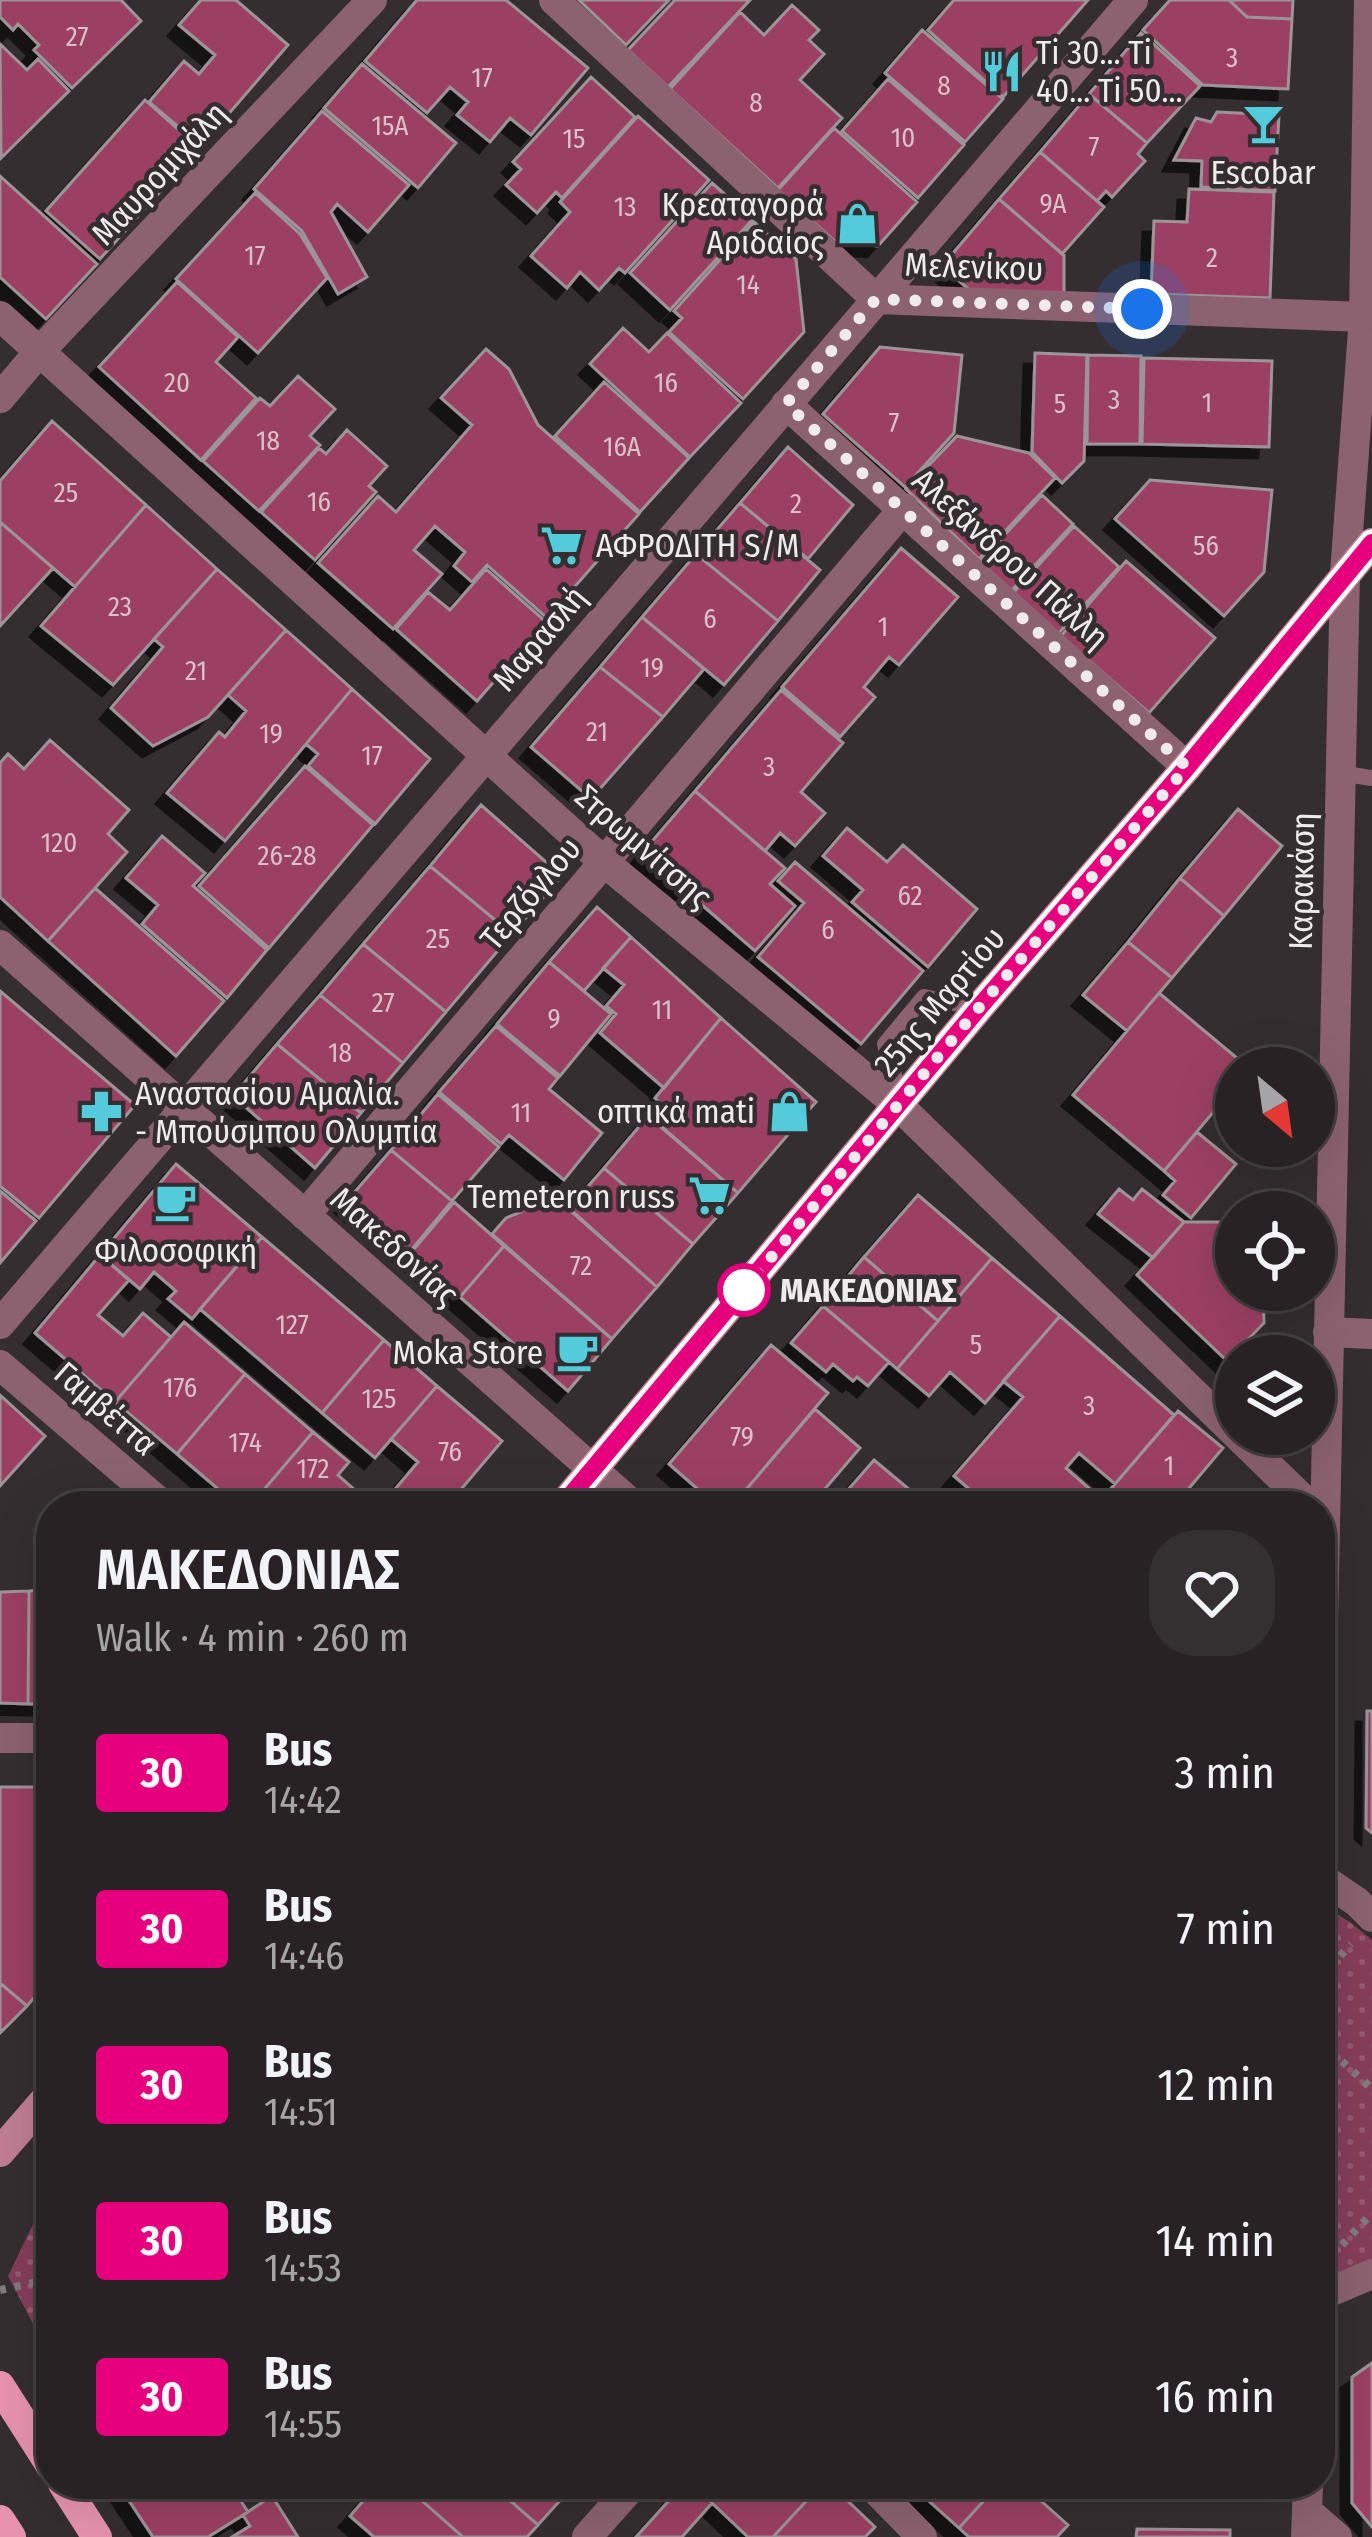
<!DOCTYPE html>
<meta charset="utf-8">
<style>
:root{--surface:#282224;--page:#342f31;--text:#f1f3f6;--muted:#a5a4a6;--line:#443f41}
body{margin:0;font-family:"Fira Sans Condensed",sans-serif;background:var(--page);color:var(--text);height:100vh;display:flex;flex-direction:column;font-size:45px;white-space:nowrap}
*{box-sizing:border-box;margin:0}
p{font-size:39px;color:var(--muted)}
.icon{flex:none;width:66px;height:66px;fill:none;stroke:currentColor;stroke-width:2;stroke-linecap:round;stroke-linejoin:round}
.map{position:relative;flex:1;overflow:hidden}
.sheet{position:absolute;left:36px;top:1491px;width:1299px;height:1008px;display:flex;flex-direction:column;background:var(--surface);border-radius:48px;box-shadow:0 12px 48px #0002,0 0 0 3px var(--line)}
.sheet>*{flex:none}
.badge{padding:0 24px;border-radius:9px;font-size:42px;line-height:78px}
.needle{width:78px;rotate:151deg}
.controls{position:absolute;left:1215px;top:1047px;display:grid;gap:24px}
.controls a{display:grid;place-items:center;width:120px;height:120px;border-radius:50%;background:var(--surface);box-shadow:0 12px 48px #0002,0 0 0 3px var(--line);font-size:60px}
.you{position:absolute;width:60px;height:60px;margin:-30px;border:9px solid #fff;border-radius:50%;background:#1a73e8;box-shadow:0 0 0 18px #1a73e833}
.map>.badge{position:absolute;translate:-50% -50%;box-shadow:0 0 0 6px #fff}
.round{display:grid;place-items:center;flex:none;width:126px;height:126px;border-radius:48px;background:var(--page)}
.head{display:flex;align-items:center;justify-content:space-between;height:204px;padding:0 60px}
h1{font-size:57px;font-weight:600;line-height:90px}
ul{padding:0;list-style:none}
li{display:flex;align-items:center;gap:36px;height:156px;padding:0 60px}
li div{flex:1}
li b{display:block;font-size:45px}
li em{font-style:normal}
li .badge{min-width:132px;font-weight:700;text-align:center}
.map>svg:first-child{display:block}
</style>
<div class="map">
<svg width="1372" height="2537" viewBox="0 0 1372 2537">
<defs>
<pattern id="grass-dots" width="8" height="8" patternUnits="userSpaceOnUse" patternTransform="scale(3)"><rect width="8" height="8" fill="#853e59"/><path d="M2 2h.1M6 6h.1" fill="none" stroke="#975a71" stroke-width="1.8" stroke-linecap="round"/></pattern>
<filter id="shadow"><feDropShadow dx="-11" dy="11" stdDeviation="0" flood-color="#0009"/></filter>
</defs>
<rect width="100%" height="100%" fill="#352e30"/>
<path fill="url(#grass-dots)" d="M1320,1905L1350,1922L1372,1940V2259L1320,2279Z
M39,2212L51,2221V2358L8,2276Z"/>
<path fill="#9b4064" stroke="#9d9497" stroke-width="3" filter="url(#shadow)" d="M0,0H121L141,21L72,88L34,50L39,45L18,24L13,30L0,17Z
M201,0H236L288,45L201,146L149,102L184,61L199,74L215,55L179,25Z
M417,0H506L588,68L531,135L510,118L490,142L457,115L468,102L450,87L427,113L365,61Z
M579,0H669L626,45Z
M675,0H750L668,87L628,50Z
M954,0H1088L1003,97L928,30Z
M1170,0H1229L1247,17L1292,19L1288,89L1203,85L1143,30Z
M1229,0H1293L1292,19L1247,17Z
M792,5L819,30L809,40L824,54L800,80L842,118L778,188L670,89L740,12L764,35Z
M922,30L1003,99L965,142L885,73Z
M1141,33L1200,86L1147,143L1089,94Z
M0,44L27,70L38,59L69,91L1,158Z
M362,64L456,143L418,188L324,108Z
M591,77L635,117L562,198L556,192L537,213L506,185L521,169L513,162Z
M888,79L964,145L918,198L842,131Z
M1089,94L1147,143L1138,154L1145,161L1112,197L1106,191L1097,201L1040,152Z
M145,100L199,148L100,259L46,211Z
M322,111L409,185L368,232L337,204L331,212L367,277L338,294L302,231L254,189Z
M1217,112L1279,115L1275,191L1201,187L1202,161L1174,160L1196,118L1211,122Z
M638,116L709,180L625,273L619,268L599,290L580,272L567,288L531,256L570,212L560,202Z
M834,128L917,202L878,246L836,242L778,190Z
M1040,152L1104,207L1062,254L999,199Z
M0,176L97,264L46,319L0,277Z
M712,183L753,219L670,310L630,273Z
M1189,189L1274,192L1270,298L1151,294L1154,221L1187,222Z
M255,193L300,234L327,278L258,353L176,279Z
M999,199L1064,255V293H973L942,266Z
M754,222L796,259L804,332L743,399L669,332L682,318L674,311Z
M177,282L238,337L216,362L256,398L201,460L99,367Z
M623,328L649,352L667,333L741,403L690,457L590,364Z
M880,347L962,355L954,433L905,487L823,414Z
M486,349L509,369L538,425L639,514L547,618L487,565L472,582L454,566L465,552L435,526L414,550L442,574L393,629L318,563L378,496L396,512L472,425L441,398Z
M1035,353L1087,355L1084,461L1062,483L1032,452Z
M1088,355L1141,356L1140,444H1087Z
M1144,358L1272,361L1269,447L1142,444Z
M298,376L335,409L310,436L320,445L259,511L203,461L260,398L270,406Z
M604,382L689,458L640,512L555,436Z
M52,421L146,505L75,587L0,522V481Z
M347,430L387,466L369,486L376,492L315,560L261,512L319,448L326,454Z
M957,436L1029,453L1055,478L979,559L906,489Z
M788,447L853,505L808,559L740,503Z
M1150,480L1272,490L1264,572L1224,616L1115,519Z
M1042,495L1073,524L1011,591L979,562Z
M740,503L820,570L778,621L696,554Z
M146,505L217,569L113,685L41,626Z
M0,522L53,568L0,626Z
M1074,526L1119,567L1058,634L1013,593Z
M901,548L958,597L899,665L889,657L864,687L875,697L840,737L782,687Z
M696,554L778,621L724,685L642,617Z
M1126,561L1215,638L1149,713L1061,636Z
M217,569L286,630L208,717L153,746L111,708L163,647L154,639Z
M486,569L546,622L477,701L396,629L428,592L450,610Z
M642,617L704,669L663,717L600,667Z
M286,630L352,689L225,841L167,793L219,732L225,737L246,711L228,695Z
M600,667L663,717L591,799L531,747Z
M352,689L430,759L375,824L308,766L318,754L306,744Z
M781,690L843,743L801,792L825,813L795,846L780,833L765,851L695,791Z
M50,740L129,810L108,834L127,852L48,941L0,897V763L8,754L24,769Z
M305,766L373,825L269,948L199,886Z
M695,791L785,868L770,884L795,906L755,951L642,853Z
M481,805L562,876L512,934L430,866Z
M1238,809L1282,846L1224,916L1180,878Z
M847,828L887,862L903,845L977,909L928,967L852,902L863,890L823,856Z
M162,836L205,873L193,886L267,950L227,998L142,924L158,905L126,878Z
M795,862L923,971L861,1044L758,957L804,903L778,881Z
M430,866L512,934L446,1012L363,944Z
M1180,878L1224,916L1172,978L1128,942Z
M95,888L224,1001L176,1056L48,941Z
M597,907L631,937L584,991L549,962Z
M631,937L721,1018L664,1088L600,1033L616,1014L606,1006L624,985L603,968Z
M1128,942L1172,978L1127,1031L1083,995Z
M363,944L446,1012L403,1063L320,995Z
M549,962L611,1014L560,1076L497,1024Z
M0,991L135,1105L39,1218L0,1186Z
M1159,993L1249,1068H1236V1085L1164,1171L1073,1095Z
M320,995L403,1063L361,1113L277,1044Z
M721,1018L816,1102L738,1193L655,1121L666,1108L655,1098Z
M496,1026L558,1078L549,1089L602,1133L564,1180L509,1135L501,1144L439,1092Z
M277,1044L361,1113L315,1168L233,1096Z
M438,1094L499,1147L452,1201L391,1150Z
M648,1116L738,1193L693,1244L604,1168Z
M1197,1132L1236,1164L1191,1218L1163,1195L1175,1181L1164,1171Z
M391,1150L452,1201L408,1254L346,1202Z
M176,1164L262,1237L192,1319L168,1299L176,1291L154,1272L140,1289L100,1255Z
M604,1168L693,1244L657,1287L569,1208Z
M1119,1189L1133,1200L1142,1189L1184,1222L1153,1258L1098,1214Z
M547,1190L657,1287L612,1339L492,1234L506,1218L521,1212L537,1195Z
M0,1191L36,1221L0,1263Z
M918,1195L992,1258L938,1321L864,1257Z
M454,1202L504,1246L460,1297L409,1255Z
M1184,1222H1236V1290H1263L1264,1323L1227,1361L1137,1275Z
M262,1237L384,1340L322,1413L200,1309Z
M504,1246L612,1339L568,1391L460,1297Z
M100,1255L129,1280L98,1315L123,1336L143,1313L171,1337L115,1402L35,1333Z
M864,1257L938,1321L897,1369L823,1306Z
M992,1258L1060,1316L985,1403L950,1372L929,1396L897,1369Z
M823,1306L889,1362L868,1386L857,1377L853,1381L833,1364L826,1372L791,1343Z
M1060,1316L1174,1415L1115,1484L1079,1453L1066,1468L1091,1490L1077,1506H989L954,1476L1023,1397L1003,1381Z
M184,1322L245,1374L177,1454L115,1402Z
M384,1340L437,1386L375,1458L322,1413Z
M771,1345L828,1393L732,1506H717L669,1464Z
M245,1374L313,1432L250,1506H238L177,1454Z
M437,1386L502,1441L447,1506H381L418,1462L391,1439Z
M0,1395L45,1436L0,1486Z
M815,1409L860,1448L824,1490L838,1502L834,1506H732Z
M1178,1411L1223,1448L1174,1506H1146L1137,1498L1130,1506H1096Z
M313,1432L349,1462L338,1475L357,1492L347,1505L250,1506Z
M874,1460L922,1500L916,1506H834Z
M51,1589V1704H28L29,1591Z
M29,1591L28,1704L0,1703V1592Z
M1367,1711H1372V1833L1366,1828Z
M0,1787H51V1978L27,2006L0,1983Z
M0,1983L27,2006L0,2033Z
M1372,2363V2527L1352,2503V2377Z
M118,2484H230L248,2512L208,2537H153Z
M378,2484H403L463,2537H374L350,2516Z
M403,2484H491L538,2525L527,2537H463Z
M491,2484H575L538,2525Z
M684,2484H692L712,2503L682,2537H636Z
M692,2484H822L773,2537H748Z
M822,2484H830L875,2527L865,2537H773Z
M910,2484H999L959,2528Z
M999,2484H1022L1068,2525L1057,2537H969L959,2528Z
M272,2496L298,2537H232L250,2526L243,2515Z
M1137,2529L1230,2530V2537H1136Z"/>
<g fill="none" stroke-linecap="round" stroke-linejoin="round">
<path stroke="#817b7d" stroke-width="8" stroke-dasharray="6 9" stroke-linecap="butt" d="M1320,1978L1351,1944
M1320,2041L1372,2089
M1342,2245L1372,2213
M0,2290L51,2279"/>
<path stroke="#8c6270" stroke-width="16" d="M1339,773L1372,778
M895,1079L885,1044L924,997L959,1004"/>
<path stroke="#8c6270" stroke-width="30" d="M554,0L876,299L1364,317
M0,316L604,862L898,1105L1236,1434
M0,398L39,352L372,0
M786,404L1187,767
M305,1215L904,508
M0,1324L1133,0
M1328,1332L1372,1334
M0,1365L164,1506
M1236,1434L1310,1506
M0,1738H51
M1320,1764L1345,573L1364,317L1369,0
M870,2484L922,2537
M1307,2511L1337,2537
M587,2537L634,2484
M1306,2537L1308,2484"/>
<path stroke="#8c6270" stroke-width="30" d="M0,945L634,1506
M1320,1877L1357,1902L1372,1917
M1320,2296L1372,2274"/>
<path stroke="#bf7d94" stroke-width="30" d="M562,1506L982,1004L1187,767L1372,543
M0,2152L51,2093"/>
<path stroke="#e792af" stroke-width="30" d="M0,2386L51,2466
M63,2484L97,2537
M0,2520L11,2537"/>
</g>
<g fill="none" stroke-linecap="round" stroke-linejoin="round">
<defs>
<path id="line" d="M562,1506L982,1004L1187,767L1372,543"/>
</defs>
<use href="#line" stroke="#fff" stroke-width="27"/>
<use href="#line" stroke="#e6007e" stroke-width="18"/>
<path stroke="#efeaeb" stroke-width="12" stroke-dasharray="0 21.6" d="M744,1290L982,1004L1187,767L786,404L876,299L1142,309"/>
</g>
<defs>
<symbol id="restaurant-bare" viewBox="-9 -9 18 18"><path d="M-5-6h1v4h1v-4h1v4h1v-4h1v5L-1.5 .5V6h-2V.5L-5-1ZM5-6V6H3V1.5H1.5Q1.5-4 5-6Z" fill="#53cbdb" stroke="#352e30" stroke-width="2.5" paint-order="stroke"/></symbol>
<symbol id="bar-bare" viewBox="-9 -9 18 18"><path d="M-6-5H6L.8 .8V4.5H3.5V6h-7V4.5H-.8V.8Z" fill="#53cbdb" stroke="#352e30" stroke-width="2.5" paint-order="stroke"/></symbol>
<symbol id="shop-bare" viewBox="-9 -9 18 18"><path d="M-5-2.5h2.3a2.7 3.5 0 0 1 5.4 0H5L5.5 6h-11ZM-1.5-2.5h3a1.5 2.3 0 0 0-3 0Z" fill="#53cbdb" stroke="#352e30" stroke-width="2.5" paint-order="stroke"/></symbol>
<symbol id="supermarket-bare" viewBox="-9 -9 18 18"><path d="M-6-5.5h2.5l.6 2H6L4.5 2H-2.5L-4.4-4H-6ZM-1.5 3.2a1.3 1.3 0 1 0 .1 0ZM3 3.2a1.3 1.3 0 1 0 .1 0Z" fill="#53cbdb" stroke="#352e30" stroke-width="2.5" paint-order="stroke"/></symbol>
<symbol id="pharmacy-bare" viewBox="-9 -9 18 18"><path d="M-2-6h4v4h4v4h-4v4h-4v-4h-4v-4h4Z" fill="#53cbdb" stroke="#352e30" stroke-width="2.5" paint-order="stroke"/></symbol>
<symbol id="cafe-bare" viewBox="-9 -9 18 18"><path d="M-5.5-4.5H6V0H3Q3 3.5 0 3.5H-2.5Q-5.5 3.5-5.5 0ZM3-3.2v2h1.7v-2ZM-6 4.5H4V6H-6Z" fill="#53cbdb" stroke="#352e30" stroke-width="2.5" paint-order="stroke"/></symbol>
</defs>
<g fill-rule="evenodd">
<use href="#restaurant-bare" x="972" y="42" width="59" height="59"/>
<use href="#bar-bare" x="1234" y="94" width="59" height="59"/>
<use href="#shop-bare" x="828" y="194" width="59" height="59"/>
<use href="#supermarket-bare" x="532" y="516" width="59" height="59"/>
<use href="#shop-bare" x="760" y="1082" width="59" height="59"/>
<use href="#pharmacy-bare" x="72" y="1082" width="59" height="59"/>
<use href="#supermarket-bare" x="680" y="1166" width="59" height="59"/>
<use href="#cafe-bare" x="146" y="1172" width="59" height="59"/>
<use href="#cafe-bare" x="548" y="1322" width="59" height="59"/>
</g>
<circle fill="#fff" stroke="#e6007e" stroke-width="6" cx="744" cy="1290" r="24"/>
<g text-anchor="middle" stroke-width="9" stroke-linejoin="round" paint-order="stroke">
<g font-size="27" fill="#dac0c9">
<text x="77" y="46">27</text>
<text x="1232" y="67">3</text>
<text x="482" y="87">17</text>
<text x="944" y="95">8</text>
<text x="756" y="112">8</text>
<text x="390" y="135">15Α</text>
<text x="903" y="147">10</text>
<text x="574" y="148">15</text>
<text x="1094" y="156">7</text>
<text x="1053" y="213">9Α</text>
<text x="625" y="216">13</text>
<text x="255" y="265">17</text>
<text x="1212" y="267">2</text>
<text x="748" y="294">14</text>
<text x="177" y="392">20</text>
<text x="666" y="392">16</text>
<text x="1114" y="409">3</text>
<text x="1207" y="412">1</text>
<text x="1060" y="413">5</text>
<text x="894" y="432">7</text>
<text x="268" y="450">18</text>
<text x="622" y="456">16Α</text>
<text x="66" y="502">25</text>
<text x="319" y="511">16</text>
<text x="796" y="513">2</text>
<text x="1206" y="555">56</text>
<text x="120" y="616">23</text>
<text x="710" y="628">6</text>
<text x="883" y="636">1</text>
<text x="652" y="677">19</text>
<text x="196" y="680">21</text>
<text x="597" y="741">21</text>
<text x="271" y="743">19</text>
<text x="372" y="765">17</text>
<text x="769" y="776">3</text>
<text x="59" y="852">120</text>
<text x="287" y="865">26-28</text>
<text x="910" y="905">62</text>
<text x="828" y="939">6</text>
<text x="438" y="948">25</text>
<text x="383" y="1012">27</text>
<text x="662" y="1019">11</text>
<text x="554" y="1028">9</text>
<text x="340" y="1062">18</text>
<text x="521" y="1122">11</text>
<text x="581" y="1275">72</text>
<text x="292" y="1334">127</text>
<text x="976" y="1354">5</text>
<text x="180" y="1397">176</text>
<text x="379" y="1408">125</text>
<text x="1089" y="1415">3</text>
<text x="742" y="1446">79</text>
<text x="245" y="1452">174</text>
<text x="450" y="1461">76</text>
<text x="1169" y="1475">1</text>
<text x="313" y="1478">172</text>
</g>
<g font-size="33" fill="#efeaeb" stroke="#352e30" text-anchor="end">
<text x="1036" y="64" text-anchor="start">Ti 30... Ti<tspan x="1036" dy="38">40... Ti 50...</tspan></text>
<text x="1263" y="184" text-anchor="middle">Escobar</text>
<text x="824" y="216">Κρεαταγορά<tspan x="824" dy="38">Αριδαίος</tspan></text>
<text x="596" y="557" text-anchor="start">ΑΦΡΟΔΙΤΗ S/M</text>
<text x="135" y="1105" text-anchor="start">Αναστασίου Αμαλία.<tspan x="135" dy="38">- Μπούσμπου Ολυμπία</tspan></text>
<text x="755" y="1123">οπτικά mati</text>
<text x="675" y="1208">Temeteron russ</text>
<text x="176" y="1262" text-anchor="middle">Φιλοσοφική</text>
<text x="543" y="1364">Moka Store</text>
</g>
<g font-size="33" fill="#efeaeb" stroke="#352e30">
<text transform="translate(159 173) rotate(-47)" y="12">Μαυρομιχάλη</text>
<text transform="translate(974 266) rotate(2)" y="12">Μελενίκου</text>
<text transform="translate(1011 558) rotate(42)" y="12">Αλεξάνδρου Πάλλη</text>
<text transform="translate(539 638) rotate(-50)" y="12">Μαρασλή</text>
<text transform="translate(644 846) rotate(41)" y="12">Στρωμνίτσης</text>
<text transform="translate(1301 881) rotate(-89)" y="12">Καρακάση</text>
<text transform="translate(530 893) rotate(-50)" y="12">Τερζόγλου</text>
<text transform="translate(939 1001) rotate(-50)" y="12">25ης Μαρτίου</text>
<text transform="translate(395 1246) rotate(42)" y="12">Μακεδονίας</text>
<text transform="translate(106 1408) rotate(41)" y="12">Γαμβέττα</text>
</g>
<g font-size="33" font-weight="bold" fill="#efeaeb" stroke="#352e30" text-anchor="start">
<text x="780" y="1302">ΜΑΚΕΔΟΝΙΑΣ</text>
</g>
</g>
</svg>
<div class="controls">
<a><svg class="needle" viewBox="-14 -14 28 28"><path d="M0-13l5 13h-10z" fill="#e53935"/><path d="M0 13l5-13h-10z" fill="#a5a4a6"/></svg></a>
<a><svg class="icon" aria-label="locate" viewBox="0 0 24 24"><circle cx="12" cy="12" r="6"/><path d="M12 2v4M12 18v4M2 12h4M18 12h4"/></svg></a>
<a><svg class="icon" aria-label="layers" viewBox="0 0 24 24"><path d="M12 4l9 5-9 5-9-5zM3 14l9 5 9-5"/></svg></a>
</div>
<div class="you" style="left:1142px;top:309px"></div>
<section class="sheet">
<div class="head"><div><h1>ΜΑΚΕΔΟΝΙΑΣ</h1><p>Walk · 4 min · 260 m</p></div><a class="round"><svg class="icon" aria-label="heart" viewBox="0 0 24 24"><path d="M12 20l-8-8c-3-5 5-10 8-4 3-6 11-1 8 4z"/></svg></a></div>
<ul>
<li><span class="badge" style="background:#e6007e;color:#fff">30</span><div><b>Bus</b><p>14:42</p></div><em>3 min</em></li>
<li><span class="badge" style="background:#e6007e;color:#fff">30</span><div><b>Bus</b><p>14:46</p></div><em>7 min</em></li>
<li><span class="badge" style="background:#e6007e;color:#fff">30</span><div><b>Bus</b><p>14:51</p></div><em>12 min</em></li>
<li><span class="badge" style="background:#e6007e;color:#fff">30</span><div><b>Bus</b><p>14:53</p></div><em>14 min</em></li>
<li><span class="badge" style="background:#e6007e;color:#fff">30</span><div><b>Bus</b><p>14:55</p></div><em>16 min</em></li>
</ul>
</section>
</div>
